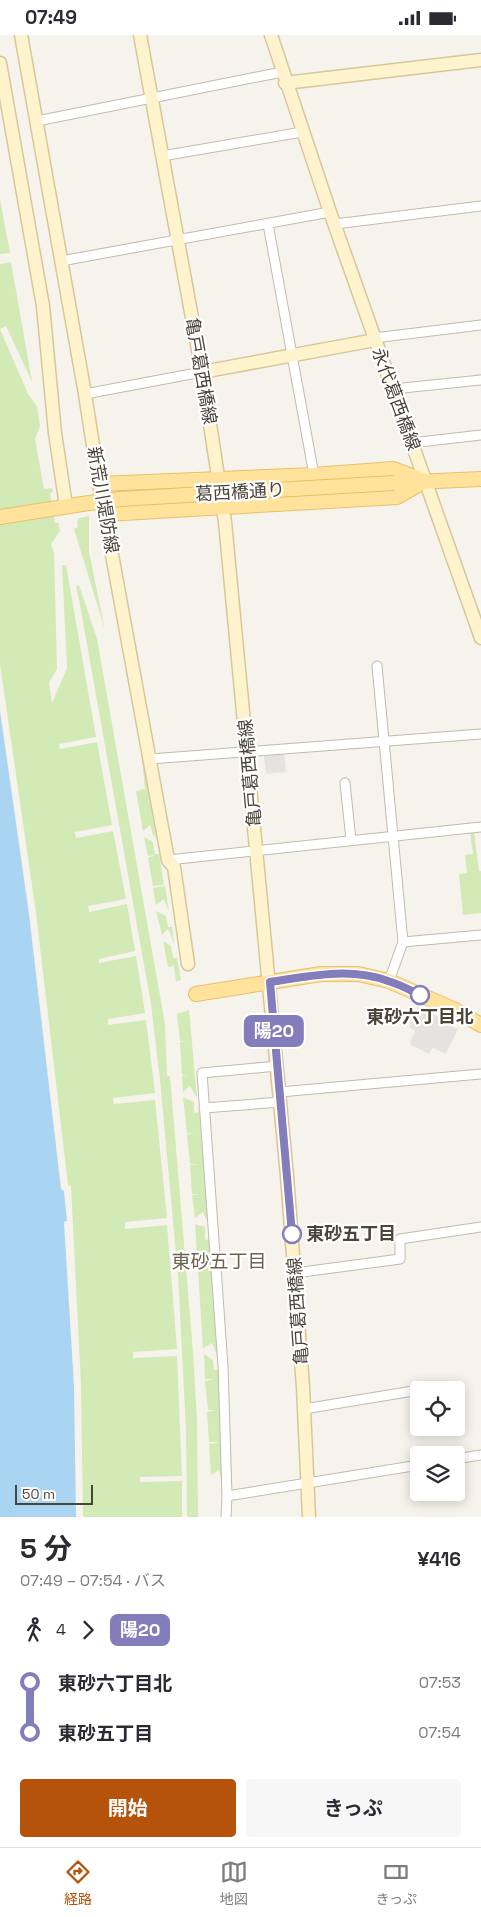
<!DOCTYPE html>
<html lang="ja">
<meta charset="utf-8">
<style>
:root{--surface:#fff;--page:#f7f7f7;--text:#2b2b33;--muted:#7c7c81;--line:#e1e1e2;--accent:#b45309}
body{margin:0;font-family:"Space Grotesk","Noto Sans JP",sans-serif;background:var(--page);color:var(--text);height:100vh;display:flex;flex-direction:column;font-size:19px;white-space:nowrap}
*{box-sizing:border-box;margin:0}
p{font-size:16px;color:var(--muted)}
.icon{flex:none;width:28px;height:28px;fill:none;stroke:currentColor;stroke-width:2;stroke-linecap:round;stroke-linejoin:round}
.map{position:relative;height:1482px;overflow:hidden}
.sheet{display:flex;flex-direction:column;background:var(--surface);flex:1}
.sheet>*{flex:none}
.badge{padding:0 10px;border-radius:8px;font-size:18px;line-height:32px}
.buttons{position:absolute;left:410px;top:1346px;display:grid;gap:10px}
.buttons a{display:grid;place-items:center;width:55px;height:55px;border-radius:5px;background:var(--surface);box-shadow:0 2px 12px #0003;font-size:25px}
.scale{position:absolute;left:15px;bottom:12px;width:78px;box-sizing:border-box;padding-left:5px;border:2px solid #4b4439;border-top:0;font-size:14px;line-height:18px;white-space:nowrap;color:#4b4439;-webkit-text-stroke:4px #fff;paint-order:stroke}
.map>.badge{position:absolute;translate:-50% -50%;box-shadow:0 0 0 2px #fff}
.legs{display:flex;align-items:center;gap:8px;height:55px;padding:0 20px;font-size:16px}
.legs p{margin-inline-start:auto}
.headline{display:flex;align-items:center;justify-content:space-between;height:85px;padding:0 20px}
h1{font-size:28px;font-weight:700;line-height:38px}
.cta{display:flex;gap:10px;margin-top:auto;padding:10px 20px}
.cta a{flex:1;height:58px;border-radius:5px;background:var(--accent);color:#fff;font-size:20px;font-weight:700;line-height:58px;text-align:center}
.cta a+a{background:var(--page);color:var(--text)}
ul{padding:0 20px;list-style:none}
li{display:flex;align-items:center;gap:18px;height:50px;font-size:19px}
li i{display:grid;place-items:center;width:8px;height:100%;margin:0 6px;background:currentColor}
li i::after{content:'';width:12px;height:12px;margin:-6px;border:4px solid;border-radius:50%;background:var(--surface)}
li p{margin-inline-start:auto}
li:first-child i{background:linear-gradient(#0000 50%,currentColor 0)}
li:last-child i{background:linear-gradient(currentColor 50%,#0000 0)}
.status{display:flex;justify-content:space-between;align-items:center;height:35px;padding:0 25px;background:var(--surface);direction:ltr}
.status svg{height:14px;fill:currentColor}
.menu{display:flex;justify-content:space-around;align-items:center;height:70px;border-top:1px solid var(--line);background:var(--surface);font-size:14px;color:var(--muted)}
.menu a{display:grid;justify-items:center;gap:2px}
.menu .active{color:var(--accent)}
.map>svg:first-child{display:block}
</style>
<div class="status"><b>07:49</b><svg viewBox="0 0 49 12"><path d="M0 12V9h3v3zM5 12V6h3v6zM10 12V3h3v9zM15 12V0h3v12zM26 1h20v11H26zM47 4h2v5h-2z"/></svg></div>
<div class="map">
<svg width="481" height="1482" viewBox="0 0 481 1482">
<rect width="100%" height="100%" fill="#f6f3ec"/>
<path fill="#d2eab5" d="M0,164L10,218L0,219Z
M11,227L31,341L32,347L6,291L0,294V229Z
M0,294L28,359L37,371L40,391L35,404L44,454L52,453L53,457L50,458L55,488H58L60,496L51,509L54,518L57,634L49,647L52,668L67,633L62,530H66L96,702L59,709L60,714L97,707L112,790L75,797L76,803L113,796L126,864L88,871L89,877L127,869L135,916L99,924V928L136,921L145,978L108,984V990L146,985L155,1058L113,1063L114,1069L155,1065L167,1183L125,1187V1194L167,1190L177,1314L133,1317V1323L177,1321L182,1441L140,1442V1447L182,1446V1482H83L81,1350L71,1151L68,1150L36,878L0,629Z
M89,481V517L105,595L74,494L78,492L77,486L79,483Z
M79,550L97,604L165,989L167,1041H170L193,1317L197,1383L198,1482H187L186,1394L178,1240L160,1045L151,969L80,570L76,551Z
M142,725H143L156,803L153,800L150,790L143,796L136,756L145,754Z
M470,797H474L479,836H481V878L463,880L459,839L467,838L465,820L473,819Z
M144,802L153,807L155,819H159L164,850L153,851L148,823L155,820L148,821Z
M165,851L169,877L164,864L156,870L153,853Z
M156,876L166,881L168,892H172L174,908L168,894L162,900Z
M163,906L171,911L173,923H177L181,945L176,947L174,931L168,932Z
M189,975L197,1063L190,1051L183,1057L182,1041L189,1040H182L180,1007L186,1006H180L177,979Z
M183,1062L194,1067V1078L199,1077L209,1189L203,1177L195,1183L192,1160L202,1159H192L190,1130L199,1129H190L187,1099L196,1098H187Z
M195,1189L205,1192V1205L209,1204L217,1320L212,1308L203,1313Z
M204,1319L213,1325L214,1335H218L223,1451L219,1435L211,1440L209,1409L217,1408V1407H209L207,1377L216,1375H208L205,1346L214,1344H205Z"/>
<path fill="#e5e3e0" d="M284,719L286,737L266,739L264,721Z
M418,972L452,988V991L458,994L446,1019L433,1013L429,1019L411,1010L410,1007L415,996L409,992L412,982Z"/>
<path fill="#a9d4f2" d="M0,676L29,879L61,1154L64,1156L67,1186L64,1187L74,1351L76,1482H0Z"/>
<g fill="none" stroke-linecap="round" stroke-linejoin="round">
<defs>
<path id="street" d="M37,86L282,37
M162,121L302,97
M268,189L314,440
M335,189L481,171
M61,226L330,177
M374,303L481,290
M393,354L481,345
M85,359L202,337
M411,408L481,400
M377,631L403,907L389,946
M150,724L481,699
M345,748L351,805
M168,825L481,792
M403,907L481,900
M280,1057L481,1039
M204,1073L281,1067
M295,1238L400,1224V1204L481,1192
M304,1374L419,1355
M456,1424L481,1420
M227,1461L223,1331L202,1038L277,1031
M226,1482L227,1461L419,1430"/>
<path id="secondary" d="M21,0L85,359L99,449L168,825L174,832L188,929
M140,0L202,337L225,487L287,1141L303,1352L309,1482
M271,0L330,177L481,603
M0,28L43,271L55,398L66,471
M285,48L481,25
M202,337L375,305"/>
<path id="primary" d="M394,448L481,444
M99,449L314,440L393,434L425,446
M106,479L397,462L425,446
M0,482L82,469
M196,959L321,939H358L389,946L453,974L481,990"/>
</defs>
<use href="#street" stroke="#c2bbae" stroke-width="11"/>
<use href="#secondary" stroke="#d6c79b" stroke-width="15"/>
<use href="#primary" stroke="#e6c16a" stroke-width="16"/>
<use href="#street" stroke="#fff" stroke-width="9"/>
<use href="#secondary" stroke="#fff3cd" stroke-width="12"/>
<use href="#primary" stroke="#ffe39c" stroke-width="14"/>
<defs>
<path id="primary-bridge" d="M82,469L120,464L394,448"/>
</defs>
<use href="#primary-bridge" stroke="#e6c16a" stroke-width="16" stroke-linecap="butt"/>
<use href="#primary-bridge" stroke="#ffe39c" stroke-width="14"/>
</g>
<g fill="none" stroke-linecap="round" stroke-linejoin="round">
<defs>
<path id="line-1" d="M292,1199L270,947C309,941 350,932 388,946C399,949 410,955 420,960"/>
</defs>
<use href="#line-1" stroke="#fff" stroke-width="11"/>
<use href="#line-1" stroke="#837dbb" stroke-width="8"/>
</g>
<g fill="#fff" stroke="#837dbb" stroke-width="2.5">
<circle cx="420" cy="960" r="9"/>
<circle cx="292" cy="1199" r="9"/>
</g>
<g text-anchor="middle" stroke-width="4.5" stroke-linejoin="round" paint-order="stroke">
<g font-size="18" fill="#4b4439" stroke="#fff">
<text transform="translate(201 336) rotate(80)" y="6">亀戸葛西橋線</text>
<text transform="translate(396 364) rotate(70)" y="6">永代葛西橋線</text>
<text transform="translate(240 457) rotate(-3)" y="6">葛西橋通り</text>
<text transform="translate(103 465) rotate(80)" y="6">新荒川堤防線</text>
<text transform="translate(250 738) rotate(-95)" y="6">亀戸葛西橋線</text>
<text transform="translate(298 1276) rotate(-94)" y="6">亀戸葛西橋線</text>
</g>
<g font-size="18" font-weight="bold" fill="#4b4439" stroke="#fff">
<text x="420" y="988">東砂六丁目北</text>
<text x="306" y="1205" text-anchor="start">東砂五丁目</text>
</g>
<g font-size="19" fill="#6e6250" stroke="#fff">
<text x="219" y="1233">東砂五丁目</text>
</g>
</g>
</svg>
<div class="buttons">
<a><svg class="icon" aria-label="locate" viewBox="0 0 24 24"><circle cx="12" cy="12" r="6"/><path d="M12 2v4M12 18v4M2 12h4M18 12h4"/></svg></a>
<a><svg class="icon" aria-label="layers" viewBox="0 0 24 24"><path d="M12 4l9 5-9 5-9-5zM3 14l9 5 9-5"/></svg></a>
</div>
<div class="scale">50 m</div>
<b class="badge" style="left:274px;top:996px;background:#837dbb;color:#fff">陽20</b>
</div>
<section class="sheet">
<div class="headline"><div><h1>5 分</h1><p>07:49 – 07:54 · バス</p></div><b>¥416</b></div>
<div class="legs"><svg class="icon" aria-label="walk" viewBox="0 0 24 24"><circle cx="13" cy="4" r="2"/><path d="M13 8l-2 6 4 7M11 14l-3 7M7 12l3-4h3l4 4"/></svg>4<svg class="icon" aria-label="forward" viewBox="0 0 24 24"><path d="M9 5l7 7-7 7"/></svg><b class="badge" style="background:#837dbb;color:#fff">陽20</b></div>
<ul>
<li><i style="color:#837dbb"></i><b>東砂六丁目北</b><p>07:53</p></li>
<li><i style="color:#837dbb"></i><b>東砂五丁目</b><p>07:54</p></li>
</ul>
<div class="cta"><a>開始</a><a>きっぷ</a></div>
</section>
<nav class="menu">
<a class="active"><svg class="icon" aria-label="directions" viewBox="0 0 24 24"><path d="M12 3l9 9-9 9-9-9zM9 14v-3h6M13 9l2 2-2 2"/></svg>経路</a>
<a><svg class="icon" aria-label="map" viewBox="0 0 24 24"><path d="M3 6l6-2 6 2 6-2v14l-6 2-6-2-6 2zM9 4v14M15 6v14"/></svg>地図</a>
<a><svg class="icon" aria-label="tickets" viewBox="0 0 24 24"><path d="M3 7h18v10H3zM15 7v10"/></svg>きっぷ</a>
</nav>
